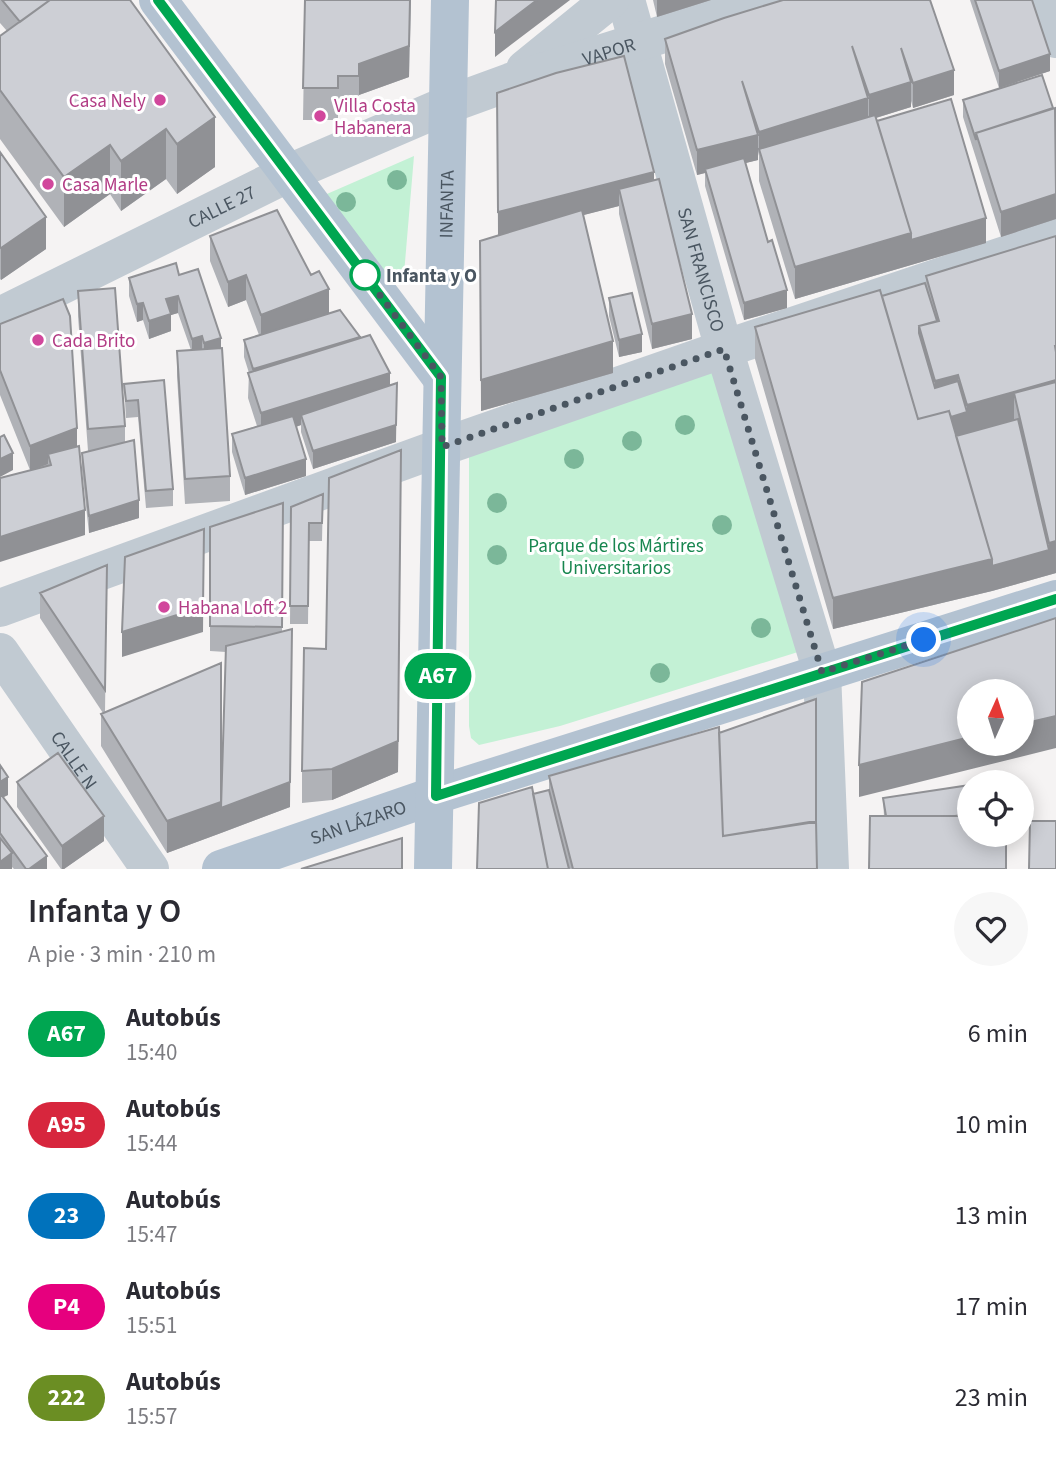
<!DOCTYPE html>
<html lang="es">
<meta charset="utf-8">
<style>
:root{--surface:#fff;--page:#f7f7f7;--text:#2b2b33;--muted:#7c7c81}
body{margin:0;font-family:"Source Sans 3",sans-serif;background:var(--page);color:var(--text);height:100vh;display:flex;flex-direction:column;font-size:26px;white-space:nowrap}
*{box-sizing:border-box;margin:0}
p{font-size:23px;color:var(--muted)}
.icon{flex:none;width:38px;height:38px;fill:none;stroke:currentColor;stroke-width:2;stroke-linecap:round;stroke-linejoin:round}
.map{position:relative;height:869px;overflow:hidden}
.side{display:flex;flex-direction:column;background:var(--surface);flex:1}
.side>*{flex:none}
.badge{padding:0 14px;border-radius:23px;font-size:24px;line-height:46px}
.needle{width:46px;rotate:3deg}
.fabs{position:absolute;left:957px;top:679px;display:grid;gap:14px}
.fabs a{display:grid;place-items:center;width:77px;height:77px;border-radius:50%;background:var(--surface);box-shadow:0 4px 18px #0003;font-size:35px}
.you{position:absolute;width:35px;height:35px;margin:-18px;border:5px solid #fff;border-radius:50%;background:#1a73e8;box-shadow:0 0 0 10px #1a73e833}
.map>.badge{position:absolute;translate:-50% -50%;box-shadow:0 0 0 4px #fff}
.round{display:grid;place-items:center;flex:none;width:74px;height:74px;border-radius:37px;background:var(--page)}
.overview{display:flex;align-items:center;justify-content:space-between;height:119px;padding:0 28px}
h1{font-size:33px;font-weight:600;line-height:52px}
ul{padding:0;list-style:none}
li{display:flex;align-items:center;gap:21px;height:91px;padding:0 28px}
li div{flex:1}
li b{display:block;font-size:26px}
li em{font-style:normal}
li .badge{min-width:77px;font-weight:700;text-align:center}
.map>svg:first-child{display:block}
</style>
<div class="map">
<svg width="1056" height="869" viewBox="0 0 1056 869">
<rect width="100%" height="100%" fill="#f5f3f3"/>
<path fill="#c3f1d5" d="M414,156L404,274L392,279L379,277L320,197Z
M711,369L798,652L560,726L479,745L471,738L469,726V455Z"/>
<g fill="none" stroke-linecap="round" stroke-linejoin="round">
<g stroke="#c1cad2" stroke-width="38">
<path id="s1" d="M626,0L724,349L822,672L830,869"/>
<path d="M1044,0L1056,39"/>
<path d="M525,69L610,0"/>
<path id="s2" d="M0,316L289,173L447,105L510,82L772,0"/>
<path d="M0,608L442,447L724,349L1056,238"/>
<path id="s3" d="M0,652L150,869"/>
</g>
<g stroke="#b3c2d1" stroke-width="38">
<path d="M158,0L441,377"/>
<path id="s4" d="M221,869L436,795L1056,599"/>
<path id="s5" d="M433,869L450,0"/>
</g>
</g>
<g fill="#7bb799">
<circle cx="397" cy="180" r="10"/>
<circle cx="346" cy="202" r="10"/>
<circle cx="685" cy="425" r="10"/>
<circle cx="632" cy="441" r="10"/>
<circle cx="574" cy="459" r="10"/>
<circle cx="497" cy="503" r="10"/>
<circle cx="722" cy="525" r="10"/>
<circle cx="497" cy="555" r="10"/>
<circle cx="761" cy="628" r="10"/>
<circle cx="660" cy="673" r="10"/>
</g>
<path fill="#b0b2b7" d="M0,0H130L215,167L177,194L166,179L121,211L110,194L64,227L0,139V36L7,31L0,23Z
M305,0H411L409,77L359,95V108H338V120H303Z
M653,0H711L657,17Z
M930,0L954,95L913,108L911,101V107L876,118L877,121L986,243L795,299L759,181V156L758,152V160L745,163L787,308L744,320L705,186V173L697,175L665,64V39Z
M970,0H1032L1050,71L999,88Z
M497,93L654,181L692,339L652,349L619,214V206L583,215L613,373L481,411L480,241L498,236Z
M963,100L1053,108L1056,111V219L1001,237L963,117Z
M0,152L46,249L1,280L0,279Z
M210,236L329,313L360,338L390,386L396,442L313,469L301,432V425L296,427L306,476L245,495L232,452V434L257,426L248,398L249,373L244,357V340L259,335L246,300L228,307L210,261Z
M1056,236V573L992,591L833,629L755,359V327L882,296L926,283V276Z
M179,275L221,348L230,476V501L185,504L177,376V351L191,350L178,313L171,315V331L149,339L143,320L137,322L129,296V278Z
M78,291L125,426V442L139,518L89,533L82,470V453L88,451L78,316Z
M609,298L642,352L619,357L609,316Z
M0,324L77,446L85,535L30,470L0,395Z
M164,380L173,489V506L146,508L138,417L126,418L124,384Z
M401,482L398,772L332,800L302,803V771L326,649Z
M323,494L322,541H309L308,624H290L291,507Z
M283,503L282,632L290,807L221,833L226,652L210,651V527Z
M107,565L105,712L221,833L167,853L101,746V714L103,713L40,618V593Z
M719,733L816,827L817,869H477L533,794L549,790V776Z
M0,765L8,795L3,797L47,869H14L12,867V869H0Z
M17,782L104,841L64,869H61L17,807Z
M970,785V835L884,816L883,798Z"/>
<path fill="#909195" d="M410,0L409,77L359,95V108V64Z
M537,0H570L495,57V32Z
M657,0H711L657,17Z
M1050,54V71L999,88V71Z
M954,70V95L913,108V83Z
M911,82V107L869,120V95Z
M868,98V124L759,150V132Z
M215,117V167L177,194V144Z
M166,129V179L121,211V161Z
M758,135V160L706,173L705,169V173L697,175V150Z
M110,145V194L64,227V177Z
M654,172V197L619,189V206L498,237V212Z
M1056,194V219L1001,237V212Z
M46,217V249L1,280V248Z
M986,218V243L911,265V240Z
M911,233V265L795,299V267Z
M246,275V300L228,307V282Z
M329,289V315L261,340V315Z
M787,290V308L744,320V303Z
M178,296V313L171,315V331L149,339V321L166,299Z
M143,303V320L137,322V304Z
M692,314V339L652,349V324Z
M642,334V352L619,357V340Z
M202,336V353L192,356V339Z
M360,337V354L253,387V369Z
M221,338V355L204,361V343Z
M613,341V373L481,411V380Z
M390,373V398L301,415V425L261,438V413Z
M958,375V406L935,413V381Z
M1056,380V411L1014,393V423L954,441L918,426L967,412V405Z
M397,383L396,442L313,469V451Z
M77,428V453L48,454V464L30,471V446Z
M401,450L398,772L332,800V769Z
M13,453V470L0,477V459Z
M306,459V476L245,495V478Z
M139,500V518L89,533V516Z
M85,510V535L0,562V537Z
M204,529L203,632L122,657V632Z
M1056,541V573L992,591L833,629V598L992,559L1049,550V543Z
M292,629L290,807L221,833V808Z
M1056,716V748L859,797V765L970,737V744H1022V724Z
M8,777V795L0,799V782Z
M221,802V833L167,853V821Z
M104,816V841L64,869H62V846Z
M12,853V869H0V862Z
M47,856V869H29Z"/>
<path fill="#cdcfd5" stroke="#909195" stroke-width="2" d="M2,0H50L20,22Z
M50,0H130L215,117L177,144L166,129L121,161L110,145L64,177L0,90V36Z
M305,0H410L409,46L359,64V76H338V88H303Z
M496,0H537L495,32Z
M783,0H930L954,70L913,83L901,48L911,82L869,95L852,46L868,98L759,132L742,81L758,135L697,150L665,39L724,18Z
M975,0H1032L1050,54L999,71Z
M624,56L654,172L498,212L497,93L556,73Z
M1042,75L1053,108L976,133V140L963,100Z
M951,99L986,218L911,240V233L877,121Z
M1055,108L1056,194L1001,212L976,133Z
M875,115L911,233L795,267L759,149Z
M0,152L46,217L1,248L0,247Z
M744,158L768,242L772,240L787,290L744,303L705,169Z
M659,179L692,314L652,324L619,189Z
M277,210L311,275L319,271L329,289L261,315L246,275L228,282L210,236Z
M582,210L613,341L481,380L480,241Z
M1056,236V346H1055L1056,352V380L967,405L958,375L935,381L919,326L939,321L926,276Z
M176,263L179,275L198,269L221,338L204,343L202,336L192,339L178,296L166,299L171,314L149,321L143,303L137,304L129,278Z
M925,283L937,321L919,326V333L935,388L958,381L967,412L951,417L949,411L918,419L882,296Z
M115,288L125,426L88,429L78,291Z
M880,290L918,419L949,411L992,559L833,598L755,327Z
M632,293L642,334L619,340L609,298Z
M63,299L70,316L77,428L30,446L0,370V324Z
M340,310L360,337L253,369L244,340Z
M370,335L390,373L261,413L248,373Z
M222,348L230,476L185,479L177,351Z
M164,380L173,489L146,491L138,400L126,401L124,384Z
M1056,382V541L1049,543L1014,393Z
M397,383L396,425L313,451L301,415Z
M293,416L306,459L245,478L232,434Z
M1018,419L1049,550L992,566V559L956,436Z
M4,435L13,453L0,459V437Z
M134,440L139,500L89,516L82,453Z
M79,446L85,510L0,537V478L51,465L48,454Z
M401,450L398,741L332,769L302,771L304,648L326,649L329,478Z
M323,494L322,523H309L308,606H290L291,507Z
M283,503L282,627L210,626V527Z
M204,529L203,607L122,632L125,557Z
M107,565L105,690L40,593Z
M1056,618V716L1022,724V691H970V737L859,765L862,682Z
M292,629L290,782L221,808L226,646Z
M221,663V802L167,821L101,714Z
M816,699V822L723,836L719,733Z
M719,727L723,836L816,821L817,869H573L549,776Z
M58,753L104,816L62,846L17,782Z
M0,765L8,777L0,782Z
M1007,780V782H991Z
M970,785V814L955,816H886L883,798Z
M532,787L548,869H477L479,803Z
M549,790L569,869H548L533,794Z
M0,793L47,856L29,869H26L0,833Z
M870,816H970V835H1006V869H869Z
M1030,821H1056V869H1029Z
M0,838L12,853L0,862Z
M402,838V869H301Z"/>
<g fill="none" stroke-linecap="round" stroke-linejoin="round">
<defs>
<path id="line" d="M158,0L441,377L436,796L1056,599"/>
</defs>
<use href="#line" stroke="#fff" stroke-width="16"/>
<use href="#line" stroke="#00a651" stroke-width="10"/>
<path stroke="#4a5661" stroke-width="7" stroke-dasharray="0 12.6" d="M365,275L441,377L442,447L724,349L822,672L924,640"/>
</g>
<g fill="#d1479c" stroke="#fff" stroke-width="2.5">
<circle cx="160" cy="100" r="7"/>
<circle cx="320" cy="116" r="7"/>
<circle cx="48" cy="184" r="7"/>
<circle cx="38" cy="340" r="7"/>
<circle cx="164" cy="607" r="7"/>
</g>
<circle fill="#fff" stroke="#00a651" stroke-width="3.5" cx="365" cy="275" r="14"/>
<g text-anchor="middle" stroke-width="6" stroke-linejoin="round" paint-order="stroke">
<g font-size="19" fill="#4a5661" stroke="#fff">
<text dy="7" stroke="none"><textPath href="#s2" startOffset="665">VAPOR</textPath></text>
<text dy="7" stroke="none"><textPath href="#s5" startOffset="665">INFANTA</textPath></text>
<text dy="7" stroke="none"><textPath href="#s2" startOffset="247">CALLE 27</textPath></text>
<text dy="7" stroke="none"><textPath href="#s1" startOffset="280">SAN FRANCISCO</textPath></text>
<text dy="7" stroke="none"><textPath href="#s3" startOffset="131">CALLE N</textPath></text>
<text dy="7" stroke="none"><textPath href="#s4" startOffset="145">SAN LÁZARO</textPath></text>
</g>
<g font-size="19" fill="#b23c85" stroke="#fff" text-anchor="start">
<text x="146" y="107" text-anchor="end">Casa Nely</text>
<text x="334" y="112">Villa Costa<tspan x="334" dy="22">Habanera</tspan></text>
<text x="62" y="191">Casa Marle</text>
<text x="52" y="347">Cada Brito</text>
<text x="178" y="614">Habana Loft 2</text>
</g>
<g font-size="19" font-weight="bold" fill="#4a5661" stroke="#fff" text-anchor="start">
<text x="386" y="282">Infanta y O</text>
</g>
<g font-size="19" fill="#17864f" stroke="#fff">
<text x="616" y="552">Parque de los Mártires<tspan x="616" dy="22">Universitarios</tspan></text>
</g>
</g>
</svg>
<div class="fabs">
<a><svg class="needle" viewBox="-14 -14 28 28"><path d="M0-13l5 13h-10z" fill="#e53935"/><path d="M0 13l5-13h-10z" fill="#7c7c81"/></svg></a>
<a><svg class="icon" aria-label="locate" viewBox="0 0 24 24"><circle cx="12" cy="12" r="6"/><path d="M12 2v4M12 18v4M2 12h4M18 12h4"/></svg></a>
</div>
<div class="you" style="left:924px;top:640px"></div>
<b class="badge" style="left:438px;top:676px;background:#00a651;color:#fff">A67</b>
</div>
<section class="side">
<div class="overview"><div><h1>Infanta y O</h1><p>A pie · 3 min · 210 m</p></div><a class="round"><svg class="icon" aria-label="heart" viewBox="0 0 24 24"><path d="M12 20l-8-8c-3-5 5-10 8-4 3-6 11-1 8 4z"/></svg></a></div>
<ul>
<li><span class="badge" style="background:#00a651;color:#fff">A67</span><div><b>Autobús</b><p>15:40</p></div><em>6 min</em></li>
<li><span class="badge" style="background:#d7263d;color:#fff">A95</span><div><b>Autobús</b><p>15:44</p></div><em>10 min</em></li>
<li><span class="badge" style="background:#0072bc;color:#fff">23</span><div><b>Autobús</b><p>15:47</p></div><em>13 min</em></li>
<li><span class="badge" style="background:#e6007e;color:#fff">P4</span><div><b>Autobús</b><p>15:51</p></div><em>17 min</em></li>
<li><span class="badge" style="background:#6b8e23;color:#fff">222</span><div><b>Autobús</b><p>15:57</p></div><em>23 min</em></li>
</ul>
</section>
